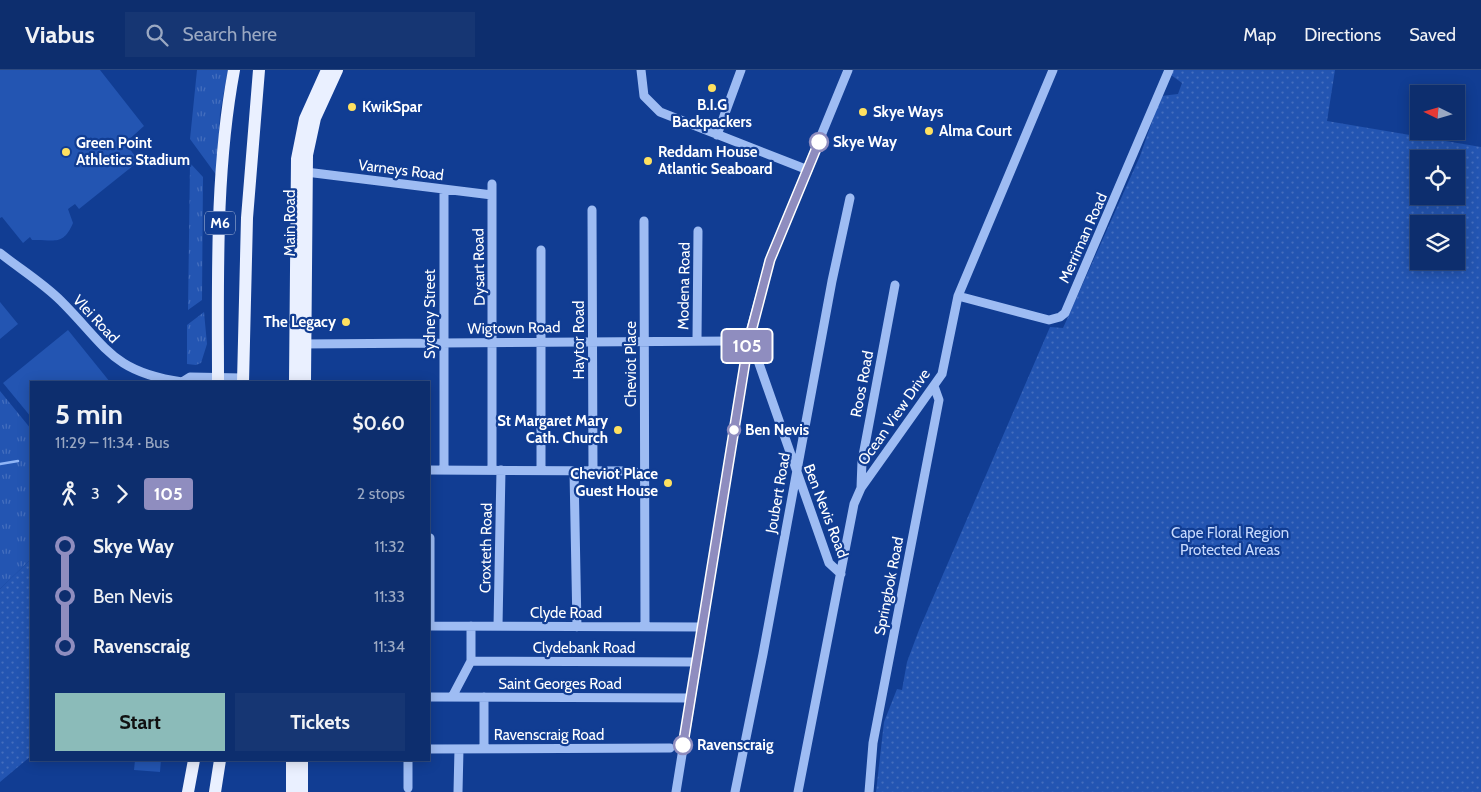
<!DOCTYPE html>
<meta charset="utf-8">
<style>
:root{--surface:#0d2e6e;--page:#163673;--text:#f1f3f6;--muted:#9aa8c2;--line:#2d4a81;--accent:#8bbbb9}
body{margin:0;font-family:Cabin,sans-serif;background:var(--page);color:var(--text);height:100vh;display:flex;flex-direction:column;font-size:19px;white-space:nowrap}
*{box-sizing:border-box;margin:0}
p{font-size:16px;color:var(--muted)}
.icon{flex:none;width:28px;height:28px;fill:none;stroke:currentColor;stroke-width:2;stroke-linecap:round;stroke-linejoin:round}
.map{position:relative;flex:1;overflow:hidden}
.side{position:absolute;left:30px;top:311px;width:400px;height:380px;display:flex;flex-direction:column;background:var(--surface);border-radius:0px;box-shadow:0 2px 12px #0003,0 0 0 1px var(--line)}
.side>*{flex:none}
.badge{padding:0 10px;border-radius:4px;font-size:18px;line-height:32px}
.needle{width:32px;rotate:275deg}
.controls{position:absolute;left:1410px;top:15px;display:grid;gap:10px}
.controls a{display:grid;place-items:center;width:55px;height:55px;border-radius:0px;background:var(--surface);box-shadow:0 2px 12px #0003,0 0 0 1px var(--line);font-size:25px}
.map>.badge{position:absolute;translate:-50% -50%;box-shadow:0 0 0 2px #fff}
.legs{display:flex;align-items:center;gap:8px;height:55px;padding:0 25px;font-size:16px}
.legs p{margin-inline-start:auto}
.overview{display:flex;align-items:center;justify-content:space-between;height:85px;padding:0 25px}
h1{font-size:28px;font-weight:800;line-height:38px}
.action{display:flex;gap:10px;margin-top:auto;padding:10px 25px}
.action a{flex:1;height:58px;border-radius:0px;background:var(--accent);color:#111;font-size:20px;font-weight:800;line-height:58px;text-align:center}
.action a+a{background:var(--page);color:var(--text)}
ul{padding:0 25px;list-style:none}
li{display:flex;align-items:center;gap:18px;height:50px;font-size:19px}
li i{display:grid;place-items:center;width:8px;height:100%;margin:0 6px;background:currentColor}
li i::after{content:'';width:12px;height:12px;margin:-6px;border:4px solid;border-radius:50%;background:var(--surface)}
li p{margin-inline-start:auto}
li:first-child i{background:linear-gradient(#0000 50%,currentColor 0)}
li:last-child i{background:linear-gradient(currentColor 50%,#0000 0)}
header{display:flex;align-items:center;gap:30px;box-sizing:border-box;height:70px;padding:0 25px;background:var(--surface);border-bottom:1px solid var(--line)}
header strong{font-size:24px}
nav{display:flex;gap:28px;margin-inline-start:auto;font-size:18px}
.search{width:350px;height:45px;background:var(--page);display:flex;align-items:center;gap:12px;box-sizing:border-box;padding:0 18px;border-radius:0px;color:var(--muted);font-size:19px}
.map>svg:first-child{display:block}
</style>
<header>
<strong>Viabus</strong>
<div class="search"><svg class="icon" aria-label="search" viewBox="0 0 24 24"><circle cx="10" cy="10" r="6"/><path d="M15 15l6 6"/></svg>Search here</div>
<nav><a>Map</a><a>Directions</a><a>Saved</a></nav>
</header>
<div class="map">
<svg width="1481" height="722" viewBox="0 0 1481 722">
<defs>
<pattern id="grass-tufts" width="24" height="20" patternUnits="userSpaceOnUse" patternTransform="scale(1.25)"><rect width="24" height="20" fill="#2355b2"/><path d="M3 7l-1-3M5 7V3M7 7l1-3M15 17l-1-3M17 17v-4M19 17l1-3" fill="none" stroke="#446ebe"/></pattern>
<pattern id="park-dots" width="8" height="8" patternUnits="userSpaceOnUse" patternTransform="scale(1.25)"><rect width="8" height="8" fill="#2355b2"/><path d="M2 2h.1M6 6h.1" fill="none" stroke="#446ebe" stroke-width="1.8" stroke-linecap="round"/></pattern>
</defs>
<rect width="100%" height="100%" fill="#113d93"/>
<path fill="url(#grass-tufts)" d="M197,0H228L220,43L217,106L190,69Z
M190,93L203,107L202,230L188,240Z
M204,242L207,274L201,293L196,295L187,294V255Z
M0,321L31,359V489L0,519Z"/>
<path fill="url(#park-dots)" fill-rule="evenodd" d="M1173,0H1335L1327,51L1481,77V722H876L884,652L897,619L902,620L907,592L919,560L1050,257L1063,258L1140,86L1161,26L1178,24L1182,13L1171,5ZM1419,89H1456V126H1419ZM1419,154H1456V191H1419Z
M31,489V686L0,712V519Z"/>
<path fill="#2355b2" d="M0,0H100L144,56L125,73L139,91L79,139L75,134L68,139L73,153C63,177 53,169 32,170L30,167L23,173L2,147L0,148Z
M0,232L18,254L0,269Z
M68,260L110,312H31V347L3,313Z
M135,690H161L160,702L134,700Z"/>
<g fill="none" stroke-linecap="round" stroke-linejoin="round">
<path stroke="#90b5f6" stroke-width="2.5" d="M0,394L18,391"/>
<path stroke="#9ebcf3" stroke-width="9" d="M641,0L644,26L660,42L808,100
M717,65L741,0
M306,102L492,125
M592,140L593,401
M644,151L645,557
M0,183C20,199 43,213 61,231C107,277 112,302 182,312
M958,226L1049,250L1060,247L1065,243L1169,0
M697,270L698,161
M301,274L733,271
M748,274L756,285L829,493L841,504
M182,312L190,307L243,308
M429,400L634,401
M444,400V119
M492,400V114
M541,400V180
M574,401L577,557
M861,418L862,391L895,215
M429,556L702,557
M430,556V468
M498,556L501,400
M471,591L697,592
M429,627L691,628
M452,627L471,591V556
M429,679L670,678
M484,679V627
M408,718V690
M458,722L459,679
M676,722L750,262L770,190L848,0
M735,722L763,584L832,211L850,128
M798,722L854,434L861,418L942,304L958,226L1053,0
M869,722L873,673L939,330L934,316"/>
<path stroke="#eaf0ff" stroke-width="12" d="M218,312C218,209 215,102 234,0
M243,312L247,148L259,0
M295,312L297,89L305,49L327,0
M305,312L307,85L315,48L337,0
M188,722L194,690
M215,722L220,690
M292,722V690
M302,722V690"/>
</g>
<g fill="none" stroke-linecap="round" stroke-linejoin="round">
<defs>
<path id="line-1" d="M683,675L748,274L770,190L819,72"/>
</defs>
<use href="#line-1" stroke="#fff" stroke-width="11"/>
<use href="#line-1" stroke="#8f8dbf" stroke-width="8"/>
</g>
<g fill="#ffe160" stroke="#113d93" stroke-width="2">
<circle cx="712" cy="18" r="5"/>
<circle cx="352" cy="37" r="5"/>
<circle cx="863" cy="42" r="5"/>
<circle cx="929" cy="61" r="5"/>
<circle cx="66" cy="82" r="5"/>
<circle cx="648" cy="91" r="5"/>
<circle cx="346" cy="252" r="5"/>
<circle cx="618" cy="360" r="5"/>
<circle cx="668" cy="413" r="5"/>
</g>
<g fill="#fff" stroke="#8f8dbf" stroke-width="2.5">
<circle cx="819" cy="72" r="9"/>
<circle cx="734" cy="360" r="6"/>
<circle cx="683" cy="675" r="9"/>
</g>
<g text-anchor="middle" stroke-width="4.5" stroke-linejoin="round" paint-order="stroke">
<rect fill="#113d93" stroke="#b8c5df" stroke-width="1" x="205" y="141.5" width="30" height="23" rx="4"/>
<g font-size="14" font-weight="bold" fill="#fff">
<text x="220" y="158">M6</text>
</g>
<g font-size="15" font-weight="bold" fill="#fff" stroke="#113d93" text-anchor="start">
<text x="712" y="40" text-anchor="middle">B.I.G<tspan x="712" dy="17">Backpackers</tspan></text>
<text x="362" y="42">KwikSpar</text>
<text x="873" y="47">Skye Ways</text>
<text x="939" y="66">Alma Court</text>
<text x="76" y="78">Green Point<tspan x="76" dy="17">Athletics Stadium</tspan></text>
<text x="658" y="87">Reddam House<tspan x="658" dy="17">Atlantic Seaboard</tspan></text>
<text x="336" y="257" text-anchor="end">The Legacy</text>
<text x="608" y="356" text-anchor="end">St Margaret Mary<tspan x="608" dy="17">Cath. Church</tspan></text>
<text x="658" y="409" text-anchor="end">Cheviot Place<tspan x="658" dy="17">Guest House</tspan></text>
</g>
<g font-size="15" font-weight="bold" fill="#fff" stroke="#113d93" text-anchor="start">
<text x="833" y="77">Skye Way</text>
<text x="745" y="365">Ben Nevis</text>
<text x="697" y="680">Ravenscraig</text>
</g>
<g font-size="15" fill="#fff" stroke="#113d93">
<text transform="translate(401 100) rotate(7)" y="5">Varneys Road</text>
<text transform="translate(290 153) rotate(-90)" y="5">Main Road</text>
<text transform="translate(1083 168) rotate(-66)" y="5">Merriman Road</text>
<text transform="translate(479 197) rotate(-91)" y="5">Dysart Road</text>
<text transform="translate(684 216) rotate(-89)" y="5">Modena Road</text>
<text transform="translate(430 244) rotate(-90)" y="5">Sydney Street</text>
<text transform="translate(96 249) rotate(47)" y="5">Vlei Road</text>
<text transform="translate(514 258) rotate(-1)" y="5">Wigtown Road</text>
<text transform="translate(579 270) rotate(-90)" y="5">Haytor Road</text>
<text transform="translate(631 294) rotate(-90)" y="5">Cheviot Place</text>
<text transform="translate(862 314) rotate(-79)" y="5">Roos Road</text>
<text transform="translate(894 347) rotate(-55)" y="5">Ocean View Drive</text>
<text transform="translate(778 423) rotate(-80)" y="5">Joubert Road</text>
<text transform="translate(826 441) rotate(69)" y="5">Ben Nevis Road</text>
<text transform="translate(486 478) rotate(-89)" y="5">Croxteth Road</text>
<text transform="translate(889 516) rotate(-79)" y="5">Springbok Road</text>
<text x="566" y="548">Clyde Road</text>
<text x="584" y="583">Clydebank Road</text>
<text x="560" y="619">Saint Georges Road</text>
<text x="549" y="670">Ravenscraig Road</text>
</g>
<g font-size="15" fill="#c6d9fd" stroke="#113d93">
<text x="1230" y="468">Cape Floral Region<tspan x="1230" dy="17">Protected Areas</tspan></text>
</g>
</g>
</svg>
<div class="controls">
<a><svg class="needle" viewBox="-14 -14 28 28"><path d="M0-13l5 13h-10z" fill="#e53935"/><path d="M0 13l5-13h-10z" fill="#9aa8c2"/></svg></a>
<a><svg class="icon" aria-label="locate" viewBox="0 0 24 24"><circle cx="12" cy="12" r="6"/><path d="M12 2v4M12 18v4M2 12h4M18 12h4"/></svg></a>
<a><svg class="icon" aria-label="layers" viewBox="0 0 24 24"><path d="M12 4l9 5-9 5-9-5zM3 14l9 5 9-5"/></svg></a>
</div>
<b class="badge" style="left:747px;top:276px;background:#8f8dbf;color:#fff">105</b>
<section class="side">
<div class="overview"><div><h1>5 min</h1><p>11:29 – 11:34 · Bus</p></div><b>$0.60</b></div>
<div class="legs"><svg class="icon" aria-label="walk" viewBox="0 0 24 24"><circle cx="13" cy="4" r="2"/><path d="M13 8l-2 6 4 7M11 14l-3 7M7 12l3-4h3l4 4"/></svg>3<svg class="icon" aria-label="forward" viewBox="0 0 24 24"><path d="M9 5l7 7-7 7"/></svg><b class="badge" style="background:#8f8dbf;color:#fff">105</b><p>2 stops</p></div>
<ul>
<li><i style="color:#8f8dbf"></i><b>Skye Way</b><p>11:32</p></li>
<li><i style="color:#8f8dbf"></i><span>Ben Nevis</span><p>11:33</p></li>
<li><i style="color:#8f8dbf"></i><b>Ravenscraig</b><p>11:34</p></li>
</ul>
<div class="action"><a>Start</a><a>Tickets</a></div>
</section>
</div>
